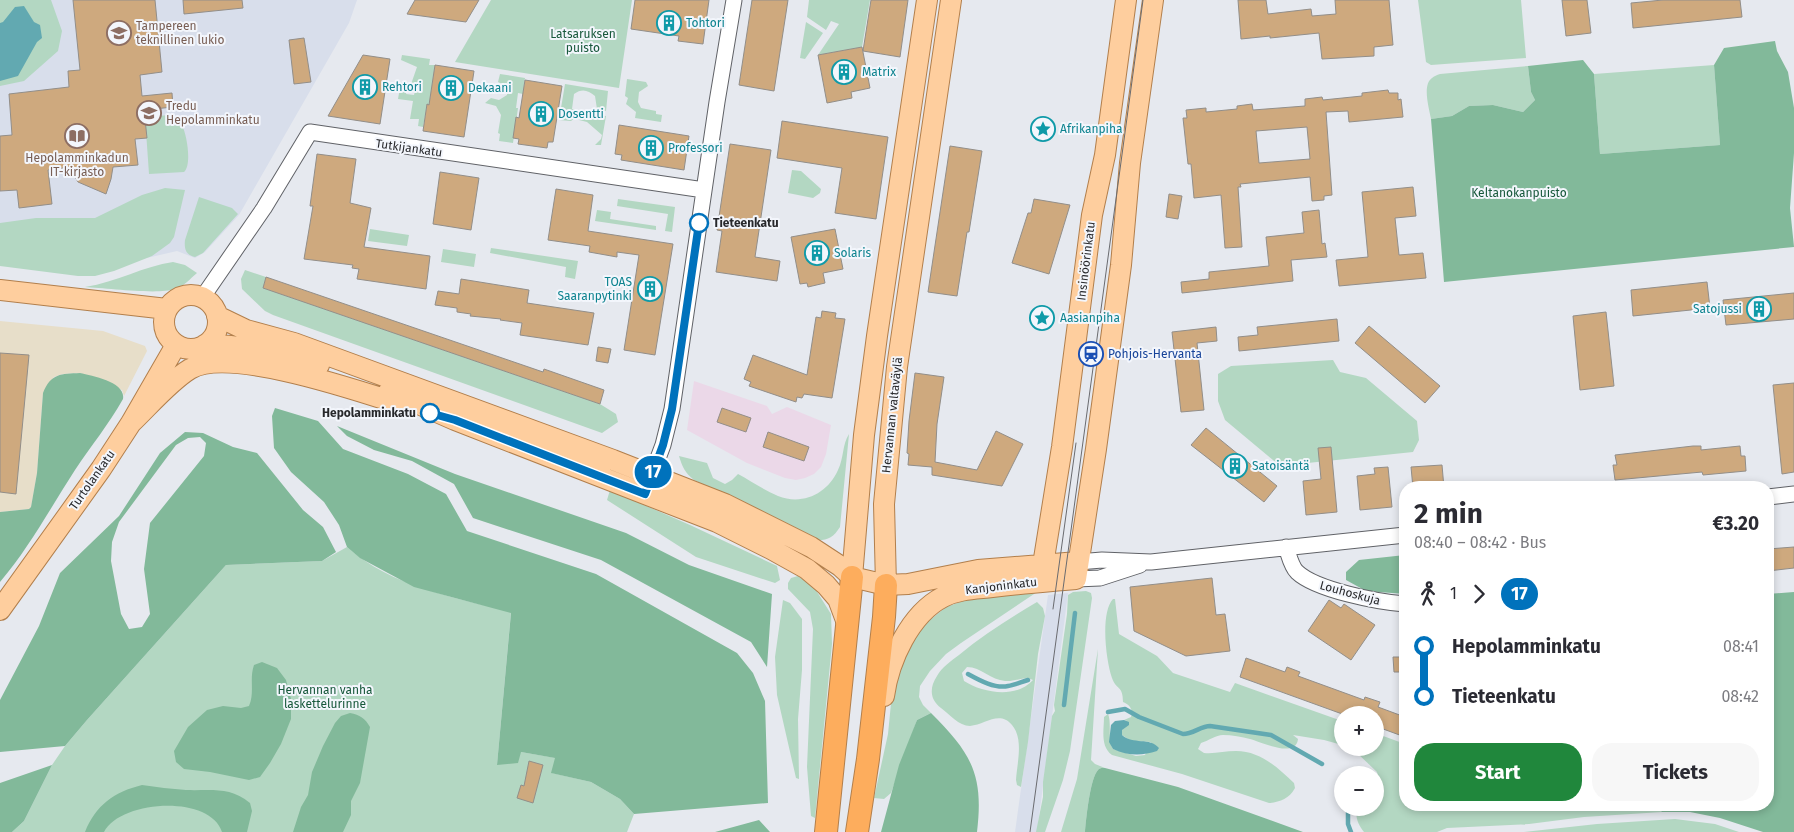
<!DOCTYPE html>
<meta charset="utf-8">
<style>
:root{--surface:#fff;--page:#f7f7f7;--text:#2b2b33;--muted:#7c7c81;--accent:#20873c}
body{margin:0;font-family:"Fira Sans",sans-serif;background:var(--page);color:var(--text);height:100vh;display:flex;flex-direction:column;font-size:19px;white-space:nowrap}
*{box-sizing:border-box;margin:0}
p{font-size:16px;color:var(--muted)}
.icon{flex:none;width:28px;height:28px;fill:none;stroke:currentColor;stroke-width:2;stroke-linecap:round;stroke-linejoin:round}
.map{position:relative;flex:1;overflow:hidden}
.panel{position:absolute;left:1399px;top:481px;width:375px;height:330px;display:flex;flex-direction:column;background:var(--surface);border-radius:20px;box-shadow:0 2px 8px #0003}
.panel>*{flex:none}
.badge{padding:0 10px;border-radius:16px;font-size:18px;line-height:32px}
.fabs{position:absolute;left:1334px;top:706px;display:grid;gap:10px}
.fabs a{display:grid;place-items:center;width:50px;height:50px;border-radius:50%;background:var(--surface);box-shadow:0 2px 8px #0003;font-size:25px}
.map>.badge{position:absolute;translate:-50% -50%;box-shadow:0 0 0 2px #fff}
.legs{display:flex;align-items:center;gap:8px;height:55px;padding:0 15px;font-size:16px}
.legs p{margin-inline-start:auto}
.headline{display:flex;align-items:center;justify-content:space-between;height:85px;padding:0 15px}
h1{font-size:28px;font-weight:700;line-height:38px}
.primary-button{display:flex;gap:10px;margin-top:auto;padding:10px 15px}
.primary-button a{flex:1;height:58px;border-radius:20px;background:var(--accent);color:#fff;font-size:20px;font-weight:700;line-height:58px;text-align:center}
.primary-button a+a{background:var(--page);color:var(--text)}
ul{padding:0 15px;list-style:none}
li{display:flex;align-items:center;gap:18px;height:50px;font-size:19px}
li i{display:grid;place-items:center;width:8px;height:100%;margin:0 6px;background:currentColor}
li i::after{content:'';width:12px;height:12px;margin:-6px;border:4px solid;border-radius:50%;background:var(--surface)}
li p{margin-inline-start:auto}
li:first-child i{background:linear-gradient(#0000 50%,currentColor 0)}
li:last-child i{background:linear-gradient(currentColor 50%,#0000 0)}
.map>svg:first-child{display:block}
</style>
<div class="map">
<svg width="1794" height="832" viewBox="0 0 1794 832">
<rect width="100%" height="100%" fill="#e6e9ef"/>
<path fill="#ebd8e8" d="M694,381L767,406L772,414L787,407L831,425L826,454L821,467L814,474L805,478L796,480L785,478L747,463L687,430Z"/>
<path fill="#e7dec9" d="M0,321L103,331L145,346L147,351L124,396L122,390L80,373L63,374L54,377L43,393L37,473L31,507L29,509L0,512Z"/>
<path fill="#d8deeb" d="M0,0H357L349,23L239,215L205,252L195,258L177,251L112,266L0,255Z
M1068,593L1037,832H1015L1048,595Z"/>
<path fill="#b3d7c2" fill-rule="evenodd" d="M0,0H51L62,31L58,51L24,81L0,86Z
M491,0H632L619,88L455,62Z
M809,0H870L862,47L818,55L839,24L831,21L826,30L807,17Z
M1418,0H1521L1526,58L1431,65L1426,62Z
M806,22L823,33L805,59L800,58Z
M402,55L430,59L429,65H435L429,105H427L423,127L418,126L419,119H410L413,101L398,99L401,82H408L406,94L414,95L415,91L409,90L417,67L401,60Z
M1714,65L1720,145L1600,154L1594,74Z
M1528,66L1531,92L1535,100L1523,112L1493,105L1469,106L1452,116L1431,119C1429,108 1422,85 1432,78C1434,76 1437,75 1440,74Z
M500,74L525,78L523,94L518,93L516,108H518L513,143L499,141L500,134L498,133L501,115L496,106L485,103L491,98L499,100L507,95L508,87L498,82Z
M627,79L646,82L648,86L639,92L638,102L641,108L656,111V114L662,115L661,122L635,118L636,112L626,104L628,98L625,96Z
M565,84L608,91L606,111L597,109L595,96C588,90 582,88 574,94L572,109L582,112L571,121L559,120Z
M593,114L606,116L601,145H595L601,139L602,135L587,122L579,120L586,115Z
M170,115C175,118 179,120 182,125C187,135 192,165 184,172L149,174L145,117Z
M792,170L801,171L821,189L820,193L813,198L788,193Z
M165,188L185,190L174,237L170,243L152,256L114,271L95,276H78L0,266V223L36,218H95L142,195Z
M199,197L232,208L238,214L203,253L195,257C186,255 184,249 185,240Z
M618,199L675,207L672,232L665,231L668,214L617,206Z
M597,210L611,212L610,219L656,226V230L595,221Z
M370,229L409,235L407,246L368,241Z
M491,248L578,261L575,279L565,277L566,267L490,253Z
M443,249L476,254L474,267L441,262Z
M173,262L185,265L197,273C190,279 184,286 175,289C158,295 106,288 85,287C117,282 144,266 173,262Z
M245,270L266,277L263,288L600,404L616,414L618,422L602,433L273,315L265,311L242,289L241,279Z
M1333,360L1340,372L1366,378L1417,421L1419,440L1413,452L1298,464L1286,471L1225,420L1218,401V374L1231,366Z
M849,434L840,527C833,538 827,541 814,540L694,480C685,473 682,466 679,456L707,463L713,478L725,484L732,480L738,474C751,481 764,490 778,496C803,506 828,493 838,470C844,458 842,445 849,434Z
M610,490L690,525L777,566L780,580L775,583L696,557L607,500Z
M347,547C392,587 454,597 511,612L497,765L521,752L556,758L552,773L591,782L620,799L634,814L627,832H12L24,821L52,765L65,746L87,720L226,565L322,561Z
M798,576L814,587L831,614L832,644L815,818L811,816L807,767L813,629L810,612L788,589V583L791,578Z
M1086,591L1091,593L1092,598L1070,751L1063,780L1045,832H1036L1043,797V782L1052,716L1055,711L1054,705L1067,614L1068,595L1073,592Z
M1037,592L961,643L946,654L930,671L920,686L919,697L923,705L931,713L917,720L891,793L884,799L874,798L888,734L893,683L908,647L925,624L946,607L966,600Z
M1113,599H1115L1119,634L1157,656L1173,673L1230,692L1235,683L1342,721V745L1324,740L1293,735L1298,739C1296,759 1261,742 1250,739C1242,737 1232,735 1223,735C1216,735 1208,741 1201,743L1198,749L1204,753C1215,754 1225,751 1236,751C1260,751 1277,767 1294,783L1295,788C1289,799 1280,802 1269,803L1182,774L1112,755C1100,746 1104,730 1104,717L1108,714C1112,723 1107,738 1113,749L1136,756L1145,755L1151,742L1131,741L1122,735V730L1127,721L1124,720L1131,717C1134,710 1129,704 1123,702C1123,685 1116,690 1112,678C1106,661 1100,613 1113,599Z
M783,600L790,603L802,619V670L798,719L799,779L796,778L777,695L775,657Z
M1037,602L1043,608L1045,616L1038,654L1028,742L1021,787L1017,785L1016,780C1017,763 1024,739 1012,725C999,710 985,725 970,726C959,726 949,714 941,708C930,700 929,688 937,676C942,667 951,661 959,655C983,635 1010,618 1037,602ZM967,667C981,667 991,680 1005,681C1015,682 1023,676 1033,680C1016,699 983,693 964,681L962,673Z
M1098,649L1091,760L1095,764L1105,768C1101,768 1100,768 1098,770C1090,778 1086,820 1085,832H1061L1077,779Z
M1375,733L1405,744V805H1653L1662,812L1584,817L1529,824L1447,828L1437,832H1364C1358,824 1355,818 1357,808H1375V781L1378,777L1377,772L1355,751L1348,748H1375Z
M1675,819L1715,824L1739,832H1524L1597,824Z"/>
<path fill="#82b99a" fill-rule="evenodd" d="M1775,41L1777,51L1788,72L1794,108V153L1790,208L1794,247L1444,282L1431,119L1452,116L1469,106L1493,105L1523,112L1535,100L1531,92L1528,66L1583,60L1594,74L1600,154L1720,145L1714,65L1724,48Z
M80,373C93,376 126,382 123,399C109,424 91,446 75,470C51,507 29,548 0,582V512L29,509L31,507L37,473L43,393C51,373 61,374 80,373Z
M275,408L318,421L343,449L408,474L446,494L467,531L596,574L737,653L753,673L765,701L768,803L634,814L620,799L591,782L551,773L555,758L521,752L518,763L497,765L511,613L414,587L360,558L347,547L339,525L324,502L291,472L274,448L272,416Z
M337,426L455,474L626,533L689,565L772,594L767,667L751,642L601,560L473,518L454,484L412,461L374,450L347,436Z
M185,432L203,433L233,447L257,453L303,510L323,527L336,552L322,561L226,565L87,720L65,746L0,752V700L39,626L60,573L119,516L160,453ZM200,437L206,443L204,456L150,523L144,569L150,614L142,627L129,629L121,614L111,561L112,542L119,522L176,445L188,438Z
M1405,555V594L1366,591L1346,580V572L1359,560Z
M1794,592V832H1763L1720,818L1690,812H1662L1653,805H1768V594Z
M262,662L277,668L286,680L291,699V719L281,744L270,763L260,777L249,780L210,772L184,769L176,762L174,751L188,727L207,710L223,706L241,708L249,706C255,692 249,679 254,665Z
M350,713C360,715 365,718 370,727L360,783L351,801V815L343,832H293L301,807L308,795L312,772L323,746L335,723L341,716Z
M931,713C971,753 984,774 977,832H881L899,765L917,720Z
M52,765L24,821L12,832H0V783Z
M1105,768L1178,787L1303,832H1085C1086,820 1090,778 1098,770C1100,768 1101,768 1105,768Z
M142,785C157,787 171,789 186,790C211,791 229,786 250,803L252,811L247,832H222C210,794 120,800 104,832H85C96,805 114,792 142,785Z
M759,820L770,832H715Z"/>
<path fill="#62a9b1" d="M24,6L34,22L40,25L42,38L37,42L18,76L0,81V23L3,22L15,7Z
M1124,720L1129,722V725L1122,730V735C1133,745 1150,737 1159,748L1157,751C1142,756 1128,756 1113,749L1109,742L1111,725L1115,721Z"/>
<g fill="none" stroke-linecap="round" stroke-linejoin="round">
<path stroke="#62a9b1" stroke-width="4.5" d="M968,674C979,680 995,689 1008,686C1015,685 1021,682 1028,680
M1064,705L1075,613
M1108,712L1125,709L1139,717L1183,734C1193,734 1201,726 1210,726L1271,735L1322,764
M1348,808V824L1351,832"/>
</g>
<path fill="#cea97e" stroke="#928e89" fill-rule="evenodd" d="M73,0H155L162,72L140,75L142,96L172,93L173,107L144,110L147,138L135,139L138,165L113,167L111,179L106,194L78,182L69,167L48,170L52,204L19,208L17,190L0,191V136L12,135L9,94L69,87L68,71L80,70Z
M183,0H242L243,8L184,14Z
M415,0H479L466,22L407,14Z
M635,0H709L703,44L678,41L679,36L631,29Z
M752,0H788L774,91L739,85Z
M871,0H908L900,57L863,51Z
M1238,0H1266L1268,14L1311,9L1312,16L1336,14L1335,0H1389L1393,45L1374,47V56L1322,59L1319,33L1270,38V36L1241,39Z
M1562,0H1587L1591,33L1566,36Z
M1663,0H1740L1742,17L1633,28L1631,3Z
M304,38L311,82L294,84L289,40Z
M862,47L870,88L851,92L852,98L827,103L818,55Z
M363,55L390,59L380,124L328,116Z
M435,65L474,71L464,137L423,131L427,104L429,105Z
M525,80L562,86L553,142H548L547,148L518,144L519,139L513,138L516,117L519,118Z
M1388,90L1389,93H1398V100L1401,99L1403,117L1349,122L1348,111L1326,112L1332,195L1324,196V200L1312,201L1310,177L1240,184L1241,187H1238L1242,247L1225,248L1221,195L1194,198L1191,164H1188L1183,118H1187L1186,110L1206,108V112L1237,109V106L1252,104L1253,110L1305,106V99L1322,97L1323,100L1362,96V93ZM1307,127L1310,159L1259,163L1256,131Z
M782,121L888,137L876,219L835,213L842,168L777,158Z
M619,125L689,136L684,170L621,160L622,155L615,154Z
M730,144L771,150L755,257L780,261L777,281L716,272L722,231L717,230Z
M950,146L982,151L969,232H967L957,296L928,292Z
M317,154L356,159L350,203L371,208L364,247L430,256L426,289L357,279L359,269L352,268L353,265L304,259L313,206H310Z
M440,172L479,178L471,230L433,224Z
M1413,187L1416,216L1395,218L1399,255L1423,253L1426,278L1339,286L1336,260L1368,257L1362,192Z
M556,189L593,195L588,231L673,244L655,355L624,350L639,255L617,252V257L589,252L590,246L548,240Z
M1169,194L1182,196L1178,219L1166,217Z
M1034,199L1070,205L1049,274L1012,263L1028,213H1031Z
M1319,210L1322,244L1325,243L1327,257L1291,260L1293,281L1182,293L1181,282L1209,279V272L1269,266L1266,237L1304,233L1302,212Z
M835,229L843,269L823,273L825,283L808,287L807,283L800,284L791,237Z
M266,277L543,372L544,369L604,390L600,404L263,288Z
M461,279L529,290L527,303L594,313L588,345L520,335L522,323L500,320L501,319L470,316L471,314L457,312V308L435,305L438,291L459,294Z
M1707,282L1710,308L1633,316L1631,290Z
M1794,293V319L1726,325L1723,300Z
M822,311L836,313L835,318L845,319L832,398L804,394L802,398L797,397L796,402L749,386L751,382L744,379L753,355L807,375L816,317L821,318Z
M1606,312L1614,386L1580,390L1573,316Z
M1337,319L1339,341L1239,351L1238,337L1258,335L1257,327Z
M1369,326L1440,386L1425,403L1355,343Z
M1216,327L1217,341L1197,343L1204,410L1181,412L1172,332Z
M598,347L611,349L608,363L596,361Z
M0,353L29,355L16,494L0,492Z
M915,373L944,377L937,424L935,462L977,470L996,431L1023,444L1002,486L932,475V467L908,465L909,454L907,453L909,421Z
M1794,383V472L1782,474L1773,385Z
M722,408L751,418L746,432L717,422Z
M1206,428L1277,486L1264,502L1191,445Z
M768,432L809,447L804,461L763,447Z
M1693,446H1701V450L1740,446L1741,456H1745L1746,471L1703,475L1702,472L1615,480L1613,465H1617L1615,455Z
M1331,447L1337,512L1306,515L1303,481L1321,479L1318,448Z
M1442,465L1444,488H1413L1411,467Z
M1388,467L1392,507L1360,510L1357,476L1375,474L1374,468Z
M1794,547V568L1768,571V549Z
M1212,578L1216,615L1225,614L1230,651L1186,656L1134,631L1130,587Z
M1329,600L1341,608L1344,604L1375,625L1351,660L1308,631Z
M1393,657H1405V672H1394Z
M1246,658L1285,672L1287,667L1300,672L1298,676L1364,700L1365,697L1380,702L1378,707L1405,717V737L1375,726V715H1345L1240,677Z
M529,761L543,765L533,803L517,798L521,785L524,786Z"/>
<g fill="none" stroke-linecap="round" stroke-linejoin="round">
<defs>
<path id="minor" d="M202,298L264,208L310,132L704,190
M648,485L663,445L672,409L717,102L734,0
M1768,497L1794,494
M1286,547C1289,555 1291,566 1297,572C1316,590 1378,602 1405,604
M1078,562L1102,560L1151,562L1405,535
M1076,579L1100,578L1140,565"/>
<path id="major" d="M0,290L167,309
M164 322a27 27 0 1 1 54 0a27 27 0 1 1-54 0Z
M217,316L246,330L294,343L613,460L725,504L811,547L840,566L852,577L886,585L908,584L978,570L1078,562
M206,344C245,346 283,353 319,365
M389,391L455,420L717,522L771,549L807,569L826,585L838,599L847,623
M131,423C148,407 170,381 190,369C229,346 359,391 403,405
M852,577L864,435L877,336L927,0
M1041,577L1062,447L1092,215L1105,155L1126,0
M886,585L884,504L897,367L951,0
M0,610L101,469L131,423L176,345
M884,696C889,660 910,614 943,597C959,589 975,589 992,587C1020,584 1048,581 1076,579L1096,449L1121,265L1130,163L1153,0"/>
<path id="highway" d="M826,832L852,577
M857,832L868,759L884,617L886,585"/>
</defs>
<use href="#minor" stroke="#606267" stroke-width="17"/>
<use href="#major" stroke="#b27f4c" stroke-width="22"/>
<use href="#highway" stroke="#b27f4c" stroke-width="24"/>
<use href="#minor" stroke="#fff" stroke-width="15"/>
<use href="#major" stroke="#fece9e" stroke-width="20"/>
<use href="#highway" stroke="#fdad5d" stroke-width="22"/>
<path stroke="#6a6b6f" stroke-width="1" d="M1053,609L1076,443
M1030,832L1143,0"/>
</g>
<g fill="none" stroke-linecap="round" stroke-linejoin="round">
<defs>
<path id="line-1" d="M430,413L455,420L645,494L663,445L672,409L699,223"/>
</defs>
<use href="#line-1" stroke="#fff" stroke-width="11"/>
<use href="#line-1" stroke="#0072bc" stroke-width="8"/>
</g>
<defs>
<symbol id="building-ring" viewBox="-11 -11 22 22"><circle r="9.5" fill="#f3f6fc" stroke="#0f9aa8" stroke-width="1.5"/><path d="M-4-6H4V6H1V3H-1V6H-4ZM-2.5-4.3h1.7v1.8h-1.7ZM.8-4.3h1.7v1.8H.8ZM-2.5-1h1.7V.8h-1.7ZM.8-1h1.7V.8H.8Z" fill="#0f9aa8"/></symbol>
<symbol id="school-ring" viewBox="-11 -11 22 22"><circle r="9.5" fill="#f3f6fc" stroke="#8d6e63" stroke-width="1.5"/><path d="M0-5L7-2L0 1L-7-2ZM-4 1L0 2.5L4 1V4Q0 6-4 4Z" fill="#8d6e63"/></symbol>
<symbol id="sight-ring" viewBox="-11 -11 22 22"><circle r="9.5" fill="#f3f6fc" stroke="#0f9aa8" stroke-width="1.5"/><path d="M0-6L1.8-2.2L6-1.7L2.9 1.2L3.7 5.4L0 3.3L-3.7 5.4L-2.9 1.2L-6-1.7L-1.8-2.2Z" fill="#0f9aa8"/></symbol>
<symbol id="library-ring" viewBox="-11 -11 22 22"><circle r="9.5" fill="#f3f6fc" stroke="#8d6e63" stroke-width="1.5"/><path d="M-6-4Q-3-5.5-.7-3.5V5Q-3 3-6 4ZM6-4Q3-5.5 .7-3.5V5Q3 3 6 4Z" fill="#8d6e63"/></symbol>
<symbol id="station-ring" viewBox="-11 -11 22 22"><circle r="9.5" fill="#f3f6fc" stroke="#1a4fb4" stroke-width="1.5"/><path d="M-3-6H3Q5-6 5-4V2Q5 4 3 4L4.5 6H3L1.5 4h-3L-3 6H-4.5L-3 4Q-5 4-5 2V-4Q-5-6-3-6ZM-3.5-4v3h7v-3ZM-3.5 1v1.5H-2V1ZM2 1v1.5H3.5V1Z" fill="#1a4fb4"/></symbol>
</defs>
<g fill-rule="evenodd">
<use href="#building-ring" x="655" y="9" width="28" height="28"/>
<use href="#school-ring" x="105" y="19" width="28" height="28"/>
<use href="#building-ring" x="830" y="58" width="28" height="28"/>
<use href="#building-ring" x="351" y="73" width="28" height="28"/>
<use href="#building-ring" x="437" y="74" width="28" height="28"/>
<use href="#school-ring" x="135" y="99" width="28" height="28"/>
<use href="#building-ring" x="527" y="100" width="28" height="28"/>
<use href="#sight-ring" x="1029" y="115" width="28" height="28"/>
<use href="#library-ring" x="63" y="122" width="28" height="28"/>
<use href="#building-ring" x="637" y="134" width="28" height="28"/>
<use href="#building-ring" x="803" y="239" width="28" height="28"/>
<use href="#building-ring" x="636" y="275" width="28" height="28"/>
<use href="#building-ring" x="1745" y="295" width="28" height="28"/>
<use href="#sight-ring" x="1028" y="304" width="28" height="28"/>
<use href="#station-ring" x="1077" y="340" width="28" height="28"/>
<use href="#building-ring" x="1221" y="452" width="28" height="28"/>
</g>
<g fill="#fff" stroke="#0072bc" stroke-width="2.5">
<circle cx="699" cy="223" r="9"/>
<circle cx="430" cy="413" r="9"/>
</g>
<g text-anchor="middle" stroke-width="4" stroke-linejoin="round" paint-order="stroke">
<g font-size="12" fill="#0d838f" stroke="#f3f6fc" text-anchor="start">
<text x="686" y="27">Tohtori</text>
<text x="862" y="76">Matrix</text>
<text x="382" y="91">Rehtori</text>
<text x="468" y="92">Dekaani</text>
<text x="558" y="118">Dosentti</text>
<text x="1060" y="133">Afrikanpiha</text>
<text x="668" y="152">Professori</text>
<text x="834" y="257">Solaris</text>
<text x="632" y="286" text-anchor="end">TOAS<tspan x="632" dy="14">Saaranpytinki</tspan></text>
<text x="1742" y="313" text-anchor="end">Satojussi</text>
<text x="1060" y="322">Aasianpiha</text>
<text x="1252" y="470">Satoisäntä</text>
</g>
<g font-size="12" fill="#785e54" stroke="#f3f6fc" text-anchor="start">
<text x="136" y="30">Tampereen<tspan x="136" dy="14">teknillinen lukio</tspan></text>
<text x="166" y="110">Tredu<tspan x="166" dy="14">Hepolamminkatu</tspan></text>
<text x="77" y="162" text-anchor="middle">Hepolamminkadun<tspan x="77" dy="14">IT-kirjasto</tspan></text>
</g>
<g font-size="12" fill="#17583b" stroke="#f3f6fc">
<text x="583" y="38">Latsaruksen<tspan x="583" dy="14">puisto</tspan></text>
<text x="1519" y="197">Keltanokanpuisto</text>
<text x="325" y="694">Hervannan vanha<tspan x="325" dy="14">laskettelurinne</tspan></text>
</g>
<g font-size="12" fill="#28292c" stroke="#f3f6fc">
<text transform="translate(409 148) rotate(8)" y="4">Tutkijankatu</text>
<text transform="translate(1086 261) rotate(-83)" y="4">Insinöörinkatu</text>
<text transform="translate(892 415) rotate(-84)" y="4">Hervannan valtaväylä</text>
<text transform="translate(92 480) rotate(-55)" y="4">Turtolankatu</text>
<text transform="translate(1001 586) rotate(-7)" y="4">Kanjoninkatu</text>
<text transform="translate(1350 593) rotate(15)" y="4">Louhoskuja</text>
</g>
<g font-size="12" font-weight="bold" fill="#28292c" stroke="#f3f6fc" text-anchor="start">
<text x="713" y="227">Tieteenkatu</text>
<text x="416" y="417" text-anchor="end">Hepolamminkatu</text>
</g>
<g font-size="12" fill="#164399" stroke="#f3f6fc" text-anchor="start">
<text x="1108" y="358">Pohjois-Hervanta</text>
</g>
</g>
</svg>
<div class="fabs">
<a>+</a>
<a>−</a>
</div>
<b class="badge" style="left:653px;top:472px;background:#0072bc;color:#fff">17</b>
<section class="panel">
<div class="headline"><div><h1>2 min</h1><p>08:40 – 08:42 · Bus</p></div><b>€3.20</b></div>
<div class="legs"><svg class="icon" aria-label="walk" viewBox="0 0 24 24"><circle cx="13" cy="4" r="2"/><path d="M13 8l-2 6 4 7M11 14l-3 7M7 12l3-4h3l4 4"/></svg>1<svg class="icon" aria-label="forward" viewBox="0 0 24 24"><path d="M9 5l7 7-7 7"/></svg><b class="badge" style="background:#0072bc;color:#fff">17</b></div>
<ul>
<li><i style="color:#0072bc"></i><b>Hepolamminkatu</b><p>08:41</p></li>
<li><i style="color:#0072bc"></i><b>Tieteenkatu</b><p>08:42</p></li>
</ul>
<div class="primary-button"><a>Start</a><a>Tickets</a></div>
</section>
</div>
